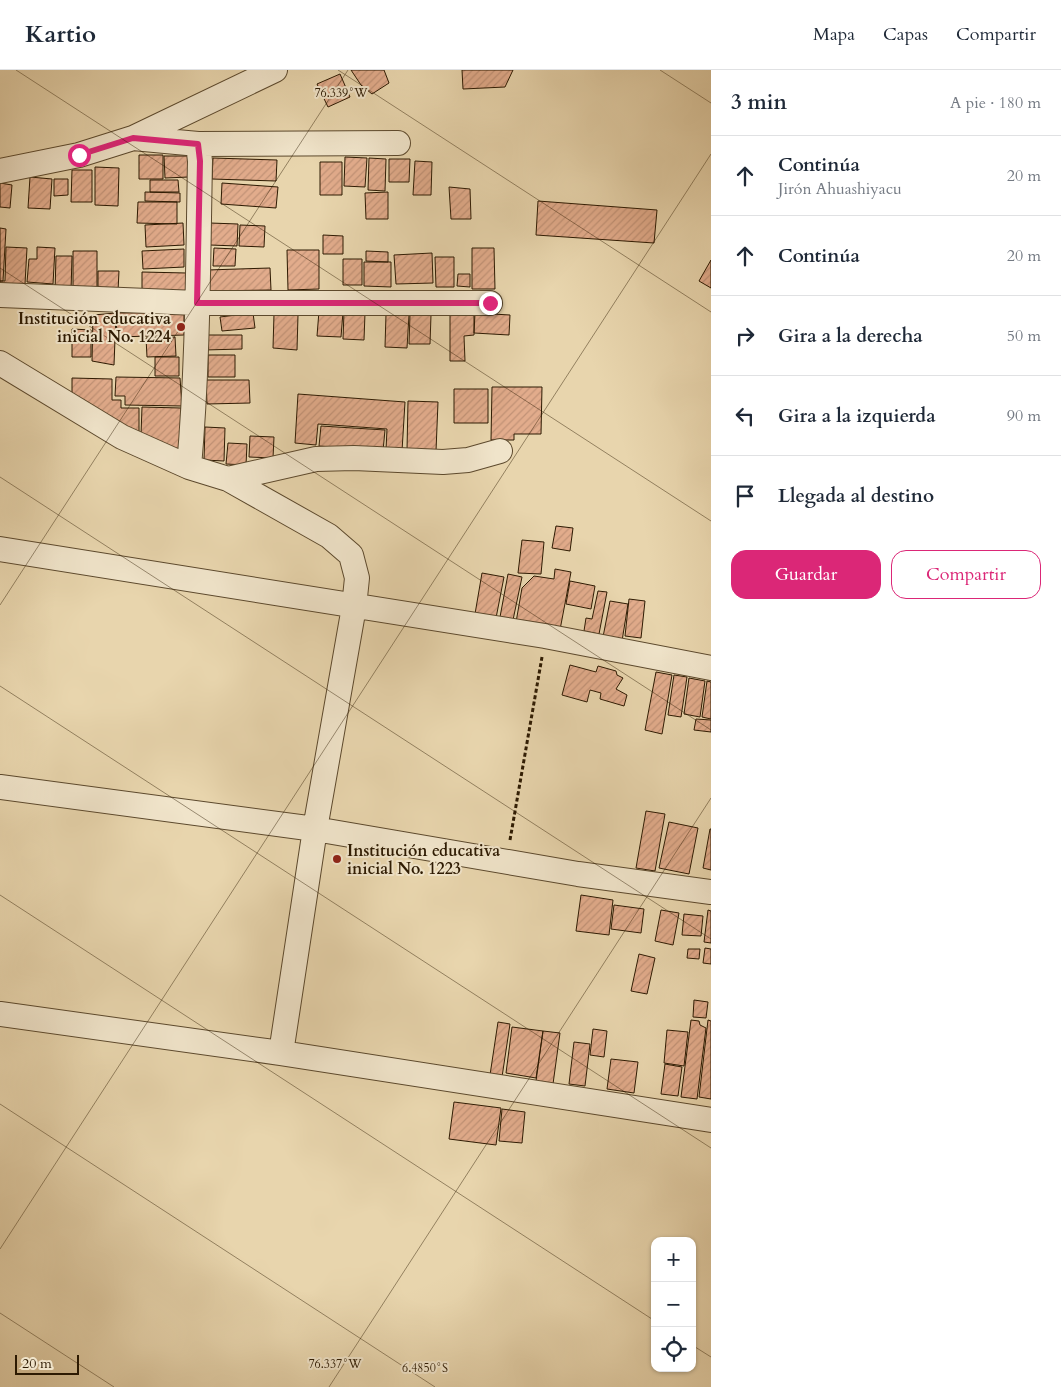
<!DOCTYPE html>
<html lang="es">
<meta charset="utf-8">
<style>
:root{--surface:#fff;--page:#f6f6f7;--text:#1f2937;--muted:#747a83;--line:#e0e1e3;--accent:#db2777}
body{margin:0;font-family:Cardo,serif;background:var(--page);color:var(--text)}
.controls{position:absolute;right:15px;bottom:15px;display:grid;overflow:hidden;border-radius:10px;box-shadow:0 1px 4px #0004}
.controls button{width:45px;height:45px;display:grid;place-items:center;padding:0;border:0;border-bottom:1px solid var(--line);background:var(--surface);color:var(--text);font:25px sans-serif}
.scale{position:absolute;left:15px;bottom:12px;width:64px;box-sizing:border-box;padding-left:5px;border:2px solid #2d1a02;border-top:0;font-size:14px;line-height:18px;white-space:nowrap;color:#2d1a02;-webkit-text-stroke:4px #f0e4ca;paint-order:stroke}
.stop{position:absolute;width:15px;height:15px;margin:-11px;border:4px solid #db2777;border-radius:50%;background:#fff}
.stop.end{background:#db2777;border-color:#fff;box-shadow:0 1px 5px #0008}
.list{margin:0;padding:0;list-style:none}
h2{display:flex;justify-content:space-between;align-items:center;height:65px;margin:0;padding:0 20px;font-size:21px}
h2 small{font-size:16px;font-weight:400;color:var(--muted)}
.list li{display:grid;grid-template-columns:32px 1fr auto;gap:15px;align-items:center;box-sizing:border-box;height:80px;padding:0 20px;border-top:1px solid var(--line)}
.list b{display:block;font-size:19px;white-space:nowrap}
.list p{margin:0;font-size:16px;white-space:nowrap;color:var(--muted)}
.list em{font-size:16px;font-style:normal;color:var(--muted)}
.actions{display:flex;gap:10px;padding:15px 20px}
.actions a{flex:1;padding:11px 0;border:1px solid var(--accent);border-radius:15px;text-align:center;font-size:18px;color:var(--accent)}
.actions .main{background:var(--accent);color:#fff}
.icon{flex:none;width:28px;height:28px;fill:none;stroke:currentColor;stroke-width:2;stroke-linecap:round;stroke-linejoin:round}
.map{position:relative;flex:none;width:711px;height:1317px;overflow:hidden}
header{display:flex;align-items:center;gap:30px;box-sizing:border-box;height:70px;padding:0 25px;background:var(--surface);border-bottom:1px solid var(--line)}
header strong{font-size:24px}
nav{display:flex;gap:28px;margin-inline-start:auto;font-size:18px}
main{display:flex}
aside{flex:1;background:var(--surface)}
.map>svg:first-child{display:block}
</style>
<header>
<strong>Kartio</strong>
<nav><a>Mapa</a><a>Capas</a><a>Compartir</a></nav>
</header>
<main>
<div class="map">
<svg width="711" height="1317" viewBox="0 0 711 1317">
<defs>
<pattern id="building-hatch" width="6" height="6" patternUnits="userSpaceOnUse" patternTransform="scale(1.25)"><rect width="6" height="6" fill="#e2ac8c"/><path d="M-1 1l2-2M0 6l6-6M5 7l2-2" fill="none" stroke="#c29377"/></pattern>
</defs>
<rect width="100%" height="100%" fill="#e8d5ad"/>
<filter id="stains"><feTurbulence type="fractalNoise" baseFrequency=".004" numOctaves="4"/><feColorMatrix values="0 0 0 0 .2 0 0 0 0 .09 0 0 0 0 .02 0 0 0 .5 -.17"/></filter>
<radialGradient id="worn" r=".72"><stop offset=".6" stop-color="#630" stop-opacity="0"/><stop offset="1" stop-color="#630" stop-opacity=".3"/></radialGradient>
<path fill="url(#building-hatch)" stroke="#2d1a02" d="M 351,0 L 384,0 L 389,13 L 372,24 L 361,15 Z
M 462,0 L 513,0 L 505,17 L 463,19 Z
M 340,4 L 350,27 L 328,37 L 317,14 Z
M 139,85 L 163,85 L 163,109 L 139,109 Z
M 164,86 L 188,86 L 189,107 L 165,108 Z
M 345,87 L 367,88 L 365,117 L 344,116 Z
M 213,88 L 277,90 L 276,111 L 212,109 Z
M 369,88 L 386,89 L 385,121 L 368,120 Z
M 389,89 L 410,89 L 409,112 L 389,112 Z
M 415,91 L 432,92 L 431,125 L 413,125 Z
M 320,92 L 342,92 L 342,125 L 320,125 Z
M 95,97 L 119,98 L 118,136 L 95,135 Z
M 72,100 L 92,100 L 92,132 L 71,132 Z
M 30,107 L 52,109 L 50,139 L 28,138 Z
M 54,109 L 68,109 L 68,125 L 54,126 Z
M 150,110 L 178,110 L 179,122 L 150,122 Z
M 0,113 L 12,115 L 10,138 L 0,137 Z
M 222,113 L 278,117 L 276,138 L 221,134 Z
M 449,117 L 470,119 L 471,149 L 451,149 Z
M 145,122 L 180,123 L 180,132 L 145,131 Z
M 388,122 L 388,149 L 366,149 L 365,123 Z
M 538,131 L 657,140 L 654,173 L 536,165 Z
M 138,132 L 177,132 L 177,154 L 137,153 Z
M 183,153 L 184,175 L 146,177 L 145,155 Z
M 210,153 L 238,154 L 237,176 L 210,175 Z
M 240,155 L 265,156 L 264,177 L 239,176 Z
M 0,158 L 6,159 L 3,211 L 0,211 Z
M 323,165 L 343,166 L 343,184 L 323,184 Z
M 6,177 L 27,178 L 25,214 L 42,215 L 42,218 L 0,216 L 0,211 L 5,211 Z
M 37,177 L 55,178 L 53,214 L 27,212 L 29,189 L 37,189 Z
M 214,178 L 236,179 L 235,196 L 213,196 Z
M 472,178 L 494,178 L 495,219 L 472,219 Z
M 184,179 L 184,197 L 143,199 L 142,181 Z
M 287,180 L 319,180 L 319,219 L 288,220 Z
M 73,181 L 97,181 L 97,221 L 73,220 Z
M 366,181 L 388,182 L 388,192 L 366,191 Z
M 432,183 L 433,213 L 396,214 L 394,185 Z
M 56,186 L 72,186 L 71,222 L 55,222 Z
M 435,187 L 454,187 L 454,217 L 436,217 Z
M 343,189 L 362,189 L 362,215 L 343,215 Z
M 711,190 L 711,218 L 699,211 Z
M 364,192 L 391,192 L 391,217 L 364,216 Z
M 270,198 L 271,220 L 208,221 L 207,200 Z
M 98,201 L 119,201 L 118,221 L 98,221 Z
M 142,202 L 186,203 L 186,222 L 142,221 Z
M 458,204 L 470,204 L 470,217 L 457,216 Z
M 319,241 L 343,242 L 341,267 L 317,266 Z
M 184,242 L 184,265 L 117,267 L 116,243 Z
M 344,242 L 365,243 L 364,270 L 343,269 Z
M 116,243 L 114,295 L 92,291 L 93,245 Z
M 253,243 L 255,258 L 222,261 L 220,247 Z
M 474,243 L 474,265 L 464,266 L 465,291 L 450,291 L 450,245 Z
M 475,243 L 510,245 L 509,265 L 474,263 Z
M 274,244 L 298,245 L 297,280 L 273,278 Z
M 386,244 L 409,245 L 407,278 L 385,277 Z
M 410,244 L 431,245 L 430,274 L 409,274 Z
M 72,259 L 91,260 L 91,287 L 72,287 Z
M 204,265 L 242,265 L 242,279 L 204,280 Z
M 175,267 L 176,286 L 147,287 L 146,268 Z
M 208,285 L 235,285 L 235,307 L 208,307 Z
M 155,287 L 179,287 L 179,306 L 155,306 Z
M 116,307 L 180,308 L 182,336 L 125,335 L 125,326 L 115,326 Z
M 72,308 L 112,309 L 112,330 L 121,330 L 121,338 L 139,338 L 139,365 L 72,323 Z
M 206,310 L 249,310 L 250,333 L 207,334 Z
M 492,317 L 542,317 L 541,364 L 514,364 L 514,370 L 491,370 Z
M 454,319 L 488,319 L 488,353 L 454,353 Z
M 298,324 L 405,332 L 402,381 L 386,380 L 387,359 L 318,354 L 316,375 L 295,373 Z
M 408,331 L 438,332 L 436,381 L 407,380 Z
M 142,337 L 181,338 L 181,380 L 141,365 Z
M 321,356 L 385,360 L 383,381 L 319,376 Z
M 205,357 L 225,358 L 224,391 L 204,390 Z
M 250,366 L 274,367 L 273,388 L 249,387 Z
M 228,373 L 247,374 L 246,395 L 226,394 Z
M 556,456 L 573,458 L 570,481 L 552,478 Z
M 522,470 L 544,472 L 541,504 L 518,503 Z
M 555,499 L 571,502 L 559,565 L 515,558 L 522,518 L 534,506 L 554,509 Z
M 482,503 L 504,507 L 496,548 L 475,544 Z
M 508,504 L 522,507 L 513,550 L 500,547 Z
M 570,511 L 595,516 L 591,539 L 566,534 Z
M 598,521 L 607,522 L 599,564 L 584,561 L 586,548 L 592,549 Z
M 629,529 L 645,531 L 641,568 L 625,566 Z
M 610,531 L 628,534 L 622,571 L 603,567 Z
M 570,595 L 596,602 L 598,596 L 616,601 L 617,605 L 623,608 L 616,619 L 627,625 L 624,636 L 600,629 L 601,623 L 590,620 L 587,632 L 562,625 Z
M 656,602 L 672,605 L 662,664 L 645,660 Z
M 674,605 L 687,607 L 681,647 L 668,645 Z
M 689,608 L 705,611 L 700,647 L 684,644 Z
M 707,611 L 711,612 L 711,649 L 702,647 Z
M 696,649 L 711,650 L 711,662 L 694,660 Z
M 646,741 L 665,744 L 655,801 L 636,798 Z
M 669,752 L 698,758 L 689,804 L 659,798 Z
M 710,759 L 711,759 L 711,800 L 703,798 Z
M 581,825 L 613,830 L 609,865 L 576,861 Z
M 614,835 L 644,839 L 641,863 L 611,859 Z
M 661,840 L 679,843 L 673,875 L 655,871 Z
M 708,840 L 711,841 L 711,873 L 704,872 Z
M 684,844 L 703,846 L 701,866 L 682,865 Z
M 705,878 L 711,879 L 711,894 L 703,893 Z
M 688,879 L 700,879 L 699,889 L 687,888 Z
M 639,884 L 655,888 L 647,924 L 631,921 Z
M 694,930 L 708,932 L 706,948 L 693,947 Z
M 691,950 L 699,951 L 700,955 L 706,958 L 697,1029 L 681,1027 Z
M 708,950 L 711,951 L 711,1029 L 699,1027 Z
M 498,952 L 510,954 L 502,1007 L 490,1005 Z
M 512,957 L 543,961 L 536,1008 L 506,1003 Z
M 593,959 L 607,961 L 604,987 L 590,985 Z
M 667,960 L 688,962 L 684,996 L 664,993 Z
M 543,961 L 560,963 L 553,1014 L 536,1011 Z
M 574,972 L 590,974 L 585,1016 L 569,1014 Z
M 611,989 L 638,992 L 634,1023 L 607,1019 Z
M 665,994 L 682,997 L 678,1026 L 661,1024 Z
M 454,1032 L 501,1038 L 496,1075 L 449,1069 Z
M 502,1039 L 525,1042 L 522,1073 L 499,1071 Z"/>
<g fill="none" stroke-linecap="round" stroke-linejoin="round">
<defs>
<path id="minor" d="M 133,68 L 198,74 L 200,91 C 198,193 198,295 189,397
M 198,74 L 398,73
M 0,101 L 79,85 L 133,68 L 275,0
M 0,225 L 197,233 L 490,233
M 0,293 L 122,367 L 189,397 L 228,409 L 329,466 L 351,485 L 357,508 L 354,537 L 315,759 L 281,983
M 228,409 L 316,389 L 354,388 L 443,392 L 468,390 L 500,381
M 0,479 L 545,566 L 711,598
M 0,717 L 315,759 L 578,804 L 711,822
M 0,944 L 281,983 L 711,1050"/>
</defs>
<use href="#minor" stroke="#5c492d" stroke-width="26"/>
<path stroke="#2d1a02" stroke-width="3" stroke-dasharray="4 2.5" stroke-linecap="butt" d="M 510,770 L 542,587"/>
<use href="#minor" stroke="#f0e4ca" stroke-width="24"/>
</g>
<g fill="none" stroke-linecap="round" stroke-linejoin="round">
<path stroke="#db2777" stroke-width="6" d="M 79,85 L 133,68 L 198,74 L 200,91 L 197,233 L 490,233"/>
</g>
<path fill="none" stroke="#2d1a02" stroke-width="1" stroke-opacity="0.45" d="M 16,0 L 711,451M 338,0 L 711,242M 660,0 L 711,33M 0,198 L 711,660M 0,407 L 711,869M 0,535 L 348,0M 0,616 L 711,1078M 0,825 L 655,1251M 0,1034 L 435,1317M 0,1179 L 711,84M 0,1243 L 114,1317M 692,1275 L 711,1287M 329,1317 L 711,728"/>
<g fill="#8f2418" stroke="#f0e4ca" stroke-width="2">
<circle cx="181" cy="257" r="5"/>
<circle cx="337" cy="789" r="5"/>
</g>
<g text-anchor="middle" stroke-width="4" stroke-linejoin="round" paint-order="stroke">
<g font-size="16" font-weight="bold" fill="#2d1a02" stroke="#f0e4ca" text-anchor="end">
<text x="171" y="254">Institución educativa<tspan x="171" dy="18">inicial No. 1224</tspan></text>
<text x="347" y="786" text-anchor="start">Institución educativa<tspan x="347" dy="18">inicial No. 1223</tspan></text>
</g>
</g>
<g font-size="12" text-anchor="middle" fill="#2d1a02" stroke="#f0e4ca" stroke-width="4" stroke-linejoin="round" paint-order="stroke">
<text x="341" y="27">76.339°W</text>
<text x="335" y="1298">76.337°W</text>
<text x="425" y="1302">6.4850°S</text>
</g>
<rect width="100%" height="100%" filter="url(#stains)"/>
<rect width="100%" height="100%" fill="url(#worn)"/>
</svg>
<div class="controls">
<button>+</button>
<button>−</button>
<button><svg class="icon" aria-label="locate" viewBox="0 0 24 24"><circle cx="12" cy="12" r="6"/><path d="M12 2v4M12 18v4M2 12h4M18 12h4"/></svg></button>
</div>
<div class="scale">20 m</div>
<div class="stop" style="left:79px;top:85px"></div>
<div class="stop end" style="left:490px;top:233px"></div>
</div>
<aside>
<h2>3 min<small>A pie · 180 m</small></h2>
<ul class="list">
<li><svg class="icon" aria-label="ahead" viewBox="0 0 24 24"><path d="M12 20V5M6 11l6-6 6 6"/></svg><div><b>Continúa</b><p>Jirón Ahuashiyacu</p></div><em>20 m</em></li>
<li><svg class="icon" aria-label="ahead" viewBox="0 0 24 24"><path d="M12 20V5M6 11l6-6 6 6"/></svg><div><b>Continúa</b></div><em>20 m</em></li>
<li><svg class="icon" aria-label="right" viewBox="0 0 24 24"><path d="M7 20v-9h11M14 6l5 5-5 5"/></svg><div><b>Gira a la derecha</b></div><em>50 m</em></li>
<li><svg class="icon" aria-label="left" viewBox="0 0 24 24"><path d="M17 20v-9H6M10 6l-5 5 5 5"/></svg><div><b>Gira a la izquierda</b></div><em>90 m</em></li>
<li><svg class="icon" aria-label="arrive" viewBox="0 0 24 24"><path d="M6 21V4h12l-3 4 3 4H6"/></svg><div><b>Llegada al destino</b></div></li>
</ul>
<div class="actions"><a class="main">Guardar</a><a>Compartir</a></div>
</aside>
</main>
